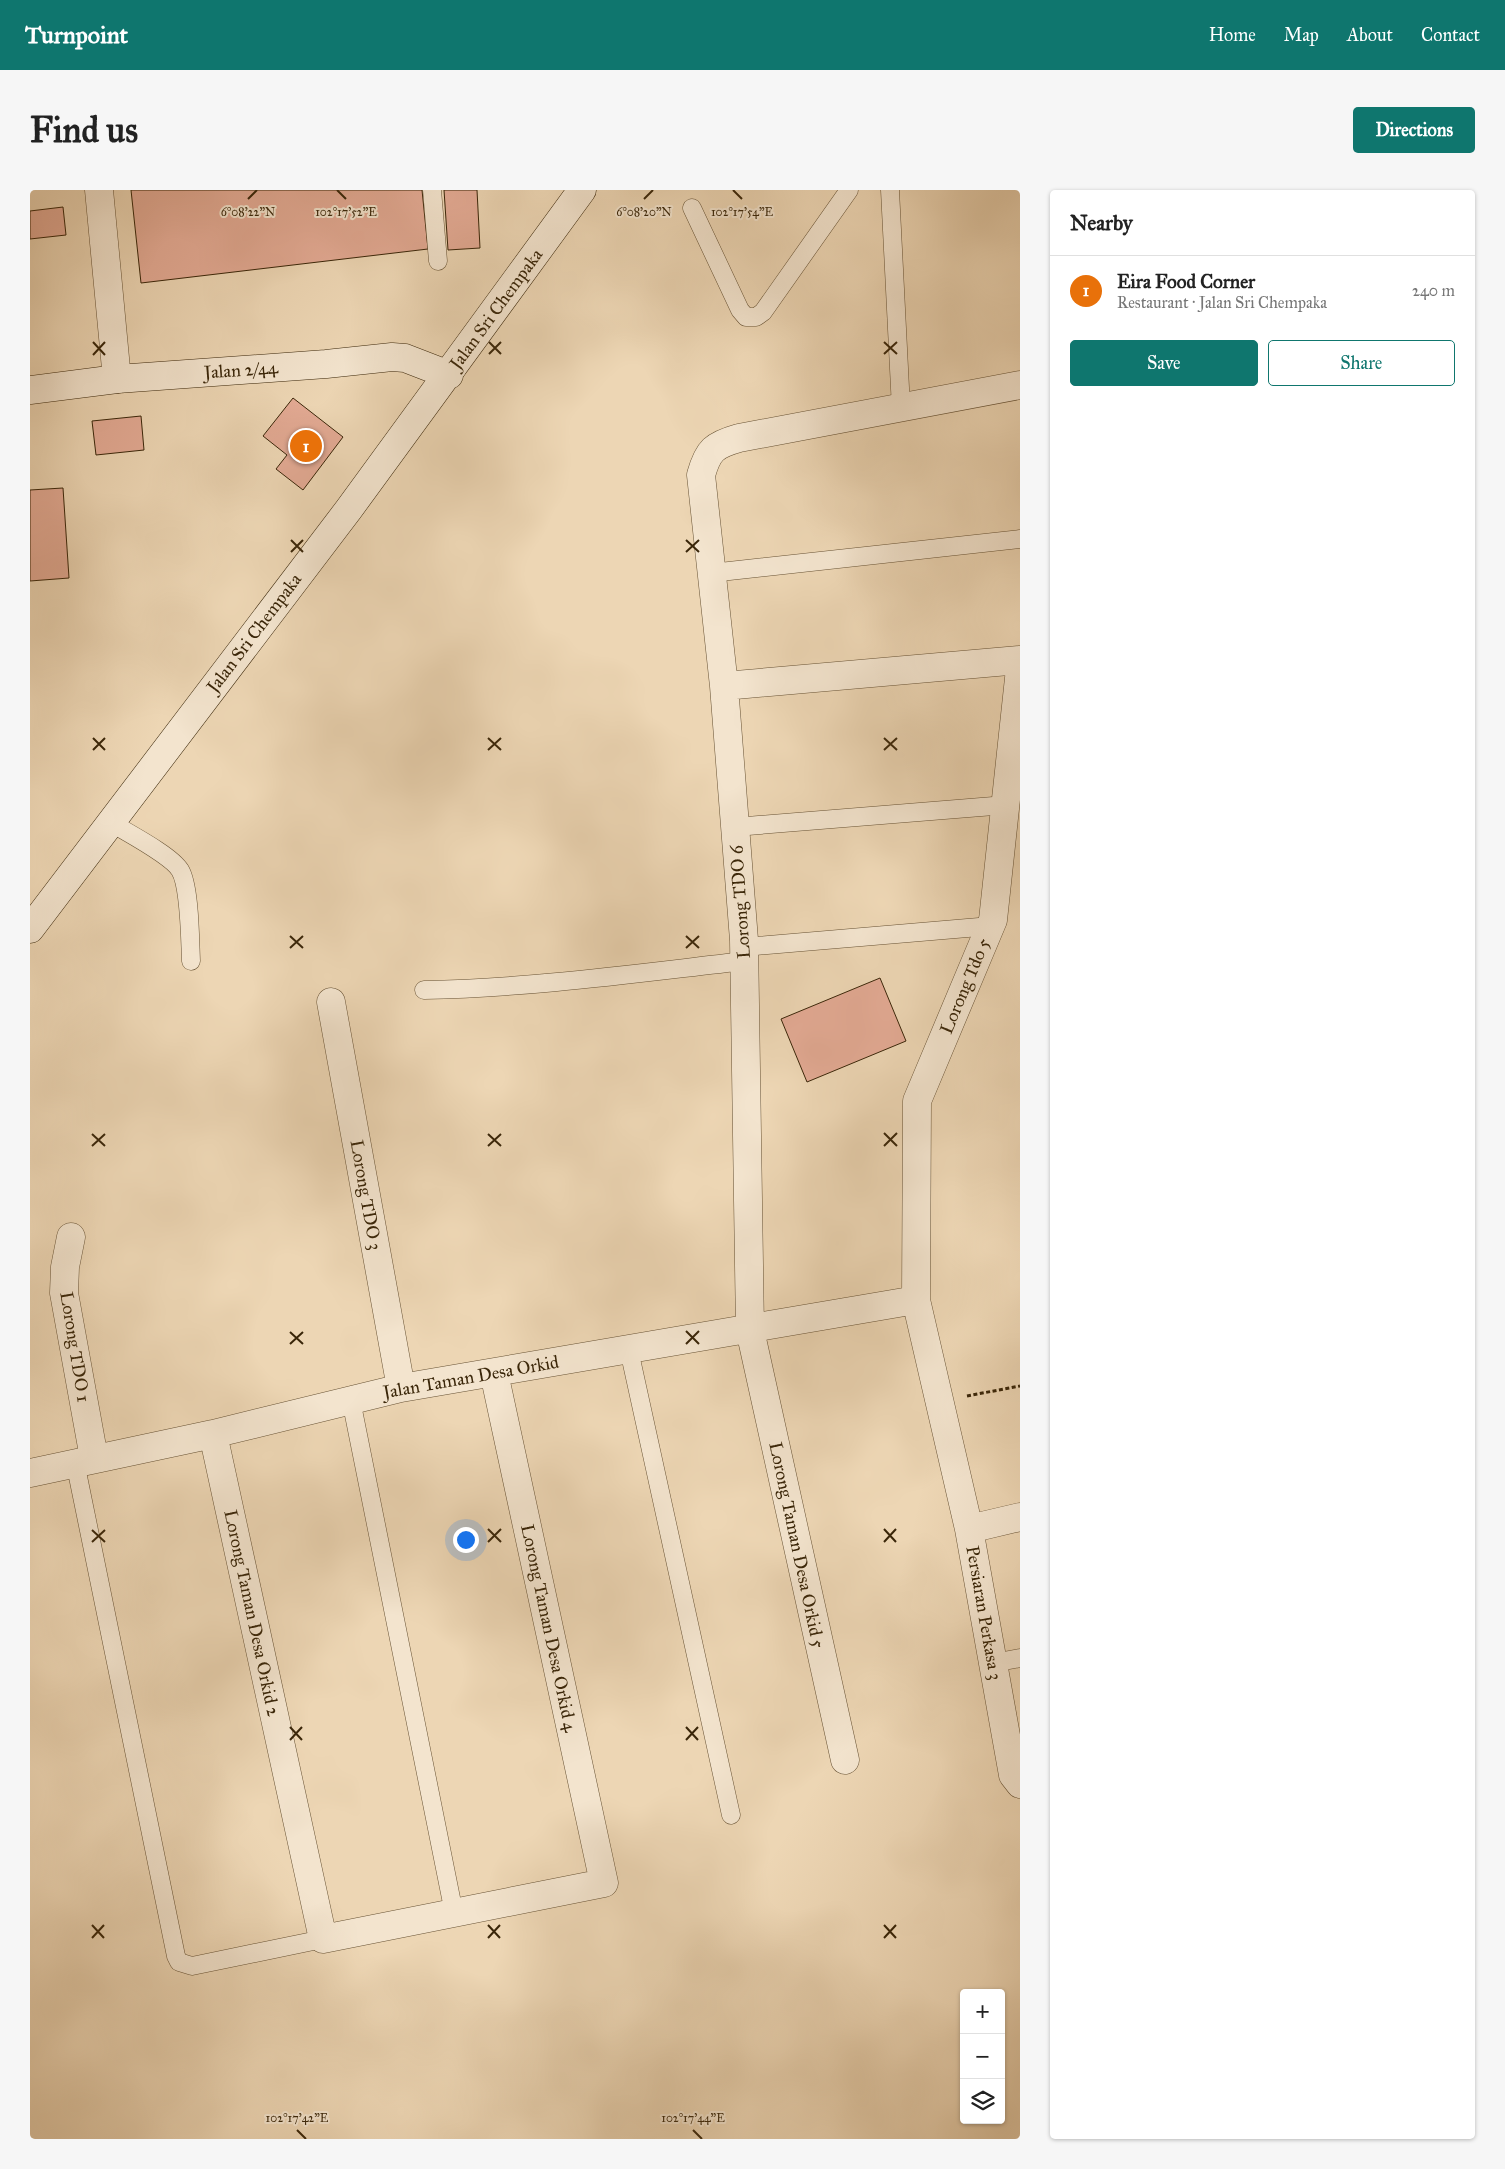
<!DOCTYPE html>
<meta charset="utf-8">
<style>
:root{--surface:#fff;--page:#f6f6f6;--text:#222;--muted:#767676;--line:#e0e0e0;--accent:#0f766e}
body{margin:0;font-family:"IM FELL Great Primer",serif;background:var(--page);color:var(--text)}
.controls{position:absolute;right:15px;bottom:15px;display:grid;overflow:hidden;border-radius:5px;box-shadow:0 1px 4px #0004}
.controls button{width:45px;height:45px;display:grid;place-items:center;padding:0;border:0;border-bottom:1px solid var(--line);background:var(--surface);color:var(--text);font:25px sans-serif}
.you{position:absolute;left:435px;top:1349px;width:18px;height:18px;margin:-12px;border:4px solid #fff;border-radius:50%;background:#1a73e8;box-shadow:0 0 0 8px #1a73e833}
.badge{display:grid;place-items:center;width:32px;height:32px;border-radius:50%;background:var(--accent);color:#fff;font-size:16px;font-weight:700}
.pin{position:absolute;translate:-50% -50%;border:2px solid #fff;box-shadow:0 1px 5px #0006}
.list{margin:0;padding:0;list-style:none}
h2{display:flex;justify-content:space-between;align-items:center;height:65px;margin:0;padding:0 20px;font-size:21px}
h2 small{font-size:16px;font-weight:400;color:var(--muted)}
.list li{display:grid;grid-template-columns:32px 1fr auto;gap:15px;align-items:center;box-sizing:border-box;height:70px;padding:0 20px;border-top:1px solid var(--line)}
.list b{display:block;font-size:19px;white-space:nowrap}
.list p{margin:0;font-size:16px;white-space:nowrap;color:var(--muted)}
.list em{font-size:16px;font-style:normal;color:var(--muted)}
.actions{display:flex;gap:10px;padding:15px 20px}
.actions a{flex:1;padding:11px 0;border:1px solid var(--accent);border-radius:5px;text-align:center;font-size:18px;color:var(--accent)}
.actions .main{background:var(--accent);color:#fff}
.icon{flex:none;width:28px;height:28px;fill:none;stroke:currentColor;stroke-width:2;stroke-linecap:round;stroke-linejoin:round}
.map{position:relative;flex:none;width:990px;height:1949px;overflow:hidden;border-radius:5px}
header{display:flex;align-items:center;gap:30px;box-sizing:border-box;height:70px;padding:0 25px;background:var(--accent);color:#fff}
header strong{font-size:24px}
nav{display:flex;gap:28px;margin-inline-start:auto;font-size:18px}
.intro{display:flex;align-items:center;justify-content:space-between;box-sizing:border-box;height:120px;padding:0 30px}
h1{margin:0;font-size:35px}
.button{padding:12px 22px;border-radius:5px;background:var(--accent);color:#fff;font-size:18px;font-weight:700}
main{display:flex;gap:30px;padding:0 30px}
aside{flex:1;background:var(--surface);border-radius:5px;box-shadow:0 1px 4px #0004}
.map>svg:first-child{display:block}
</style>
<header>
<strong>Turnpoint</strong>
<nav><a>Home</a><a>Map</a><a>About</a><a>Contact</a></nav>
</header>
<div class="intro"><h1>Find us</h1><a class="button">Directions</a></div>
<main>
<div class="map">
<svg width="990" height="1949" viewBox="0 0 990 1949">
<rect width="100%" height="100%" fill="#edd6b4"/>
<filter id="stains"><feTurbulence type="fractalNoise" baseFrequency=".004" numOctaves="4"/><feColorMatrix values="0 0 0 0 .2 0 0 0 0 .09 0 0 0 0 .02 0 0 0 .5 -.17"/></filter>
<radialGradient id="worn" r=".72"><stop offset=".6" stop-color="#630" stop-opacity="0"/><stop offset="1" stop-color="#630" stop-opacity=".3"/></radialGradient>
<path fill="#e3aa94" stroke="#3a2609" d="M 101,0 L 392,0 L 398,59 L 111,93 Z
M 414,0 L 447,0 L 450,58 L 418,60 Z
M 33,17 L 36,45 L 0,49 L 0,21 Z
M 263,208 L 313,247 L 273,300 L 246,279 L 257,265 L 233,246 Z
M 111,226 L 114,260 L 66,265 L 62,231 Z
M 33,298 L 39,388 L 0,391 L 0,300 Z
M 850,788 L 876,851 L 777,892 L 751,829 Z"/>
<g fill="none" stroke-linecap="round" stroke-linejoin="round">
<defs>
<path id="lane" d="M 402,0 L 408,71
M 860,0 L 871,218
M 662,18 L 710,120 L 716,127 L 726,127 L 733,122 L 819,0
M 681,383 L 990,349
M 80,632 C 96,642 141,665 150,680 C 160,696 160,750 161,771
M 705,637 L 976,615
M 714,757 L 961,736
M 394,800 C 502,798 608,783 715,771
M 599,1160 L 701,1625
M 321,1210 L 424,1723
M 45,1272 L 146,1766 L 149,1772 L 162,1776 L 293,1749
M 963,1473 L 990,1468"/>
<path id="street" d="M 69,0 L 87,189
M 990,479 L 963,730 L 887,911 L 886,1110 L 939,1339 L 983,1585 L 990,1594
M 694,496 L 990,470
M 301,812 L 371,1198
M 41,1047 L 35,1077 L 34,1103 L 64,1268
M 183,1244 L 293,1749 L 574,1693 L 464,1183
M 0,1283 L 183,1244 L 371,1198 L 886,1110
M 939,1339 L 990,1327
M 815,1570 L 720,1140 L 714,750 L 694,496 L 671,285 C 678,260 684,255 709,248 L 990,195"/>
<path id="secondary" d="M 0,200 L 87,189 L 296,174 L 362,167 L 375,168 L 419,185
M 0,739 L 319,319 L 552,0"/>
</defs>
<use href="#lane" stroke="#675234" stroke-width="19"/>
<use href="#street" stroke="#675234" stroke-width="29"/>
<use href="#secondary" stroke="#3a2609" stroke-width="29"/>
<path stroke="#3a2609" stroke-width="3" stroke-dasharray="4 2.5" stroke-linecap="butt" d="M 937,1206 L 990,1196"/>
<use href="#lane" stroke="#f3e4ce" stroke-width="18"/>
<use href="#street" stroke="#f3e4ce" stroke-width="28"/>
<use href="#secondary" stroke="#f3e4ce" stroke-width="28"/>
</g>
<path fill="none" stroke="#3a2609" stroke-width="2" d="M 307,0 L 316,9M 703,0 L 712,9M 218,9 L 227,0M 614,9 L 623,0M 63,152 L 75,165M 459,152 L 471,164M 854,152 L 867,164M 459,164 L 471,152M 854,164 L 867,152M 63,165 L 75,152M 261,350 L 273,362M 656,350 L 669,362M 261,362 L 273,350M 656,362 L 669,350M 63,548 L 75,560M 458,548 L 471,560M 854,548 L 867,560M 63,560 L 75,548M 458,560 L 471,548M 854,560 L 867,548M 260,746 L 273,758M 656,746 L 669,758M 260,758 L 273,746M 656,758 L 669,746M 854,943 L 867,956M 62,944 L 75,956M 458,944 L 471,956M 62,956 L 75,944M 458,956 L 471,944M 854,956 L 867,943M 656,1141 L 669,1154M 260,1142 L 273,1154M 260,1154 L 273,1142M 656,1154 L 669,1141M 458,1339 L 471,1352M 854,1339 L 866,1352M 62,1340 L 75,1352M 62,1352 L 75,1340M 458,1352 L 471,1339M 854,1352 L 866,1339M 260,1537 L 272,1550M 656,1537 L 668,1550M 260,1550 L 272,1537M 656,1550 L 668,1537M 62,1735 L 74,1748M 458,1735 L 470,1748M 854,1735 L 866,1748M 62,1748 L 74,1735M 458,1748 L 470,1735M 854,1748 L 866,1735M 267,1940 L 276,1949M 663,1940 L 672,1949"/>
<g text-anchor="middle" stroke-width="4" stroke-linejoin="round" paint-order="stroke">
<g font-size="18" fill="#3a2609" stroke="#f3e4ce">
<text transform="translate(466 119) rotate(-54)" y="6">Jalan Sri Chempaka</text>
<text transform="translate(211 180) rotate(-4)" y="6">Jalan 2/44</text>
<text transform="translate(224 443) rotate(-53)" y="6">Jalan Sri Chempaka</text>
<text transform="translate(710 712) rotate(-94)" y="6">Lorong TDO 6</text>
<text transform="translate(935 796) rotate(-67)" y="6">Lorong Tdo 5</text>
<text transform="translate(336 1005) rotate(80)" y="6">Lorong TDO 3</text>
<text transform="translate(45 1157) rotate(81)" y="6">Lorong TDO 1</text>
<text transform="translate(441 1187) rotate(-10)" y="6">Jalan Taman Desa Orkid</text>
<text transform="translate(767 1355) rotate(78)" y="6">Lorong Taman Desa Orkid 5</text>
<text transform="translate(222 1423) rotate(78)" y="6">Lorong Taman Desa Orkid 2</text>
<text transform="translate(954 1423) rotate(80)" y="6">Persiaran Perkasa 3</text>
<text transform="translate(519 1438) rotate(78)" y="6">Lorong Taman Desa Orkid 4</text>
</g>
</g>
<g font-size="12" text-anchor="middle" fill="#3a2609" stroke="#f3e4ce" stroke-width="4" stroke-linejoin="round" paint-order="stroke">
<text x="316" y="26">102°17'52"E</text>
<text x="712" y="26">102°17'54"E</text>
<text x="218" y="26">6°08'22"N</text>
<text x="614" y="26">6°08'20"N</text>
<text x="267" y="1932">102°17'42"E</text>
<text x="663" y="1932">102°17'44"E</text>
</g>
<rect width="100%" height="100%" filter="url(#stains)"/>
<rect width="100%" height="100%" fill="url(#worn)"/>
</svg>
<div class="controls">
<button>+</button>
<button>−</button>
<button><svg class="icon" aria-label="layers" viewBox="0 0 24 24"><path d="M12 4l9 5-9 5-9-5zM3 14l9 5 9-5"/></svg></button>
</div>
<div class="you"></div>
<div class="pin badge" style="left:276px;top:256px;background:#e8710a">1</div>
</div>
<aside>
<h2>Nearby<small></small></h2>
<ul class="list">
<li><span class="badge" style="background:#e8710a">1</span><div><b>Eira Food Corner</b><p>Restaurant · Jalan Sri Chempaka</p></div><em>240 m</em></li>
</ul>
<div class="actions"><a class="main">Save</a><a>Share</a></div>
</aside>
</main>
